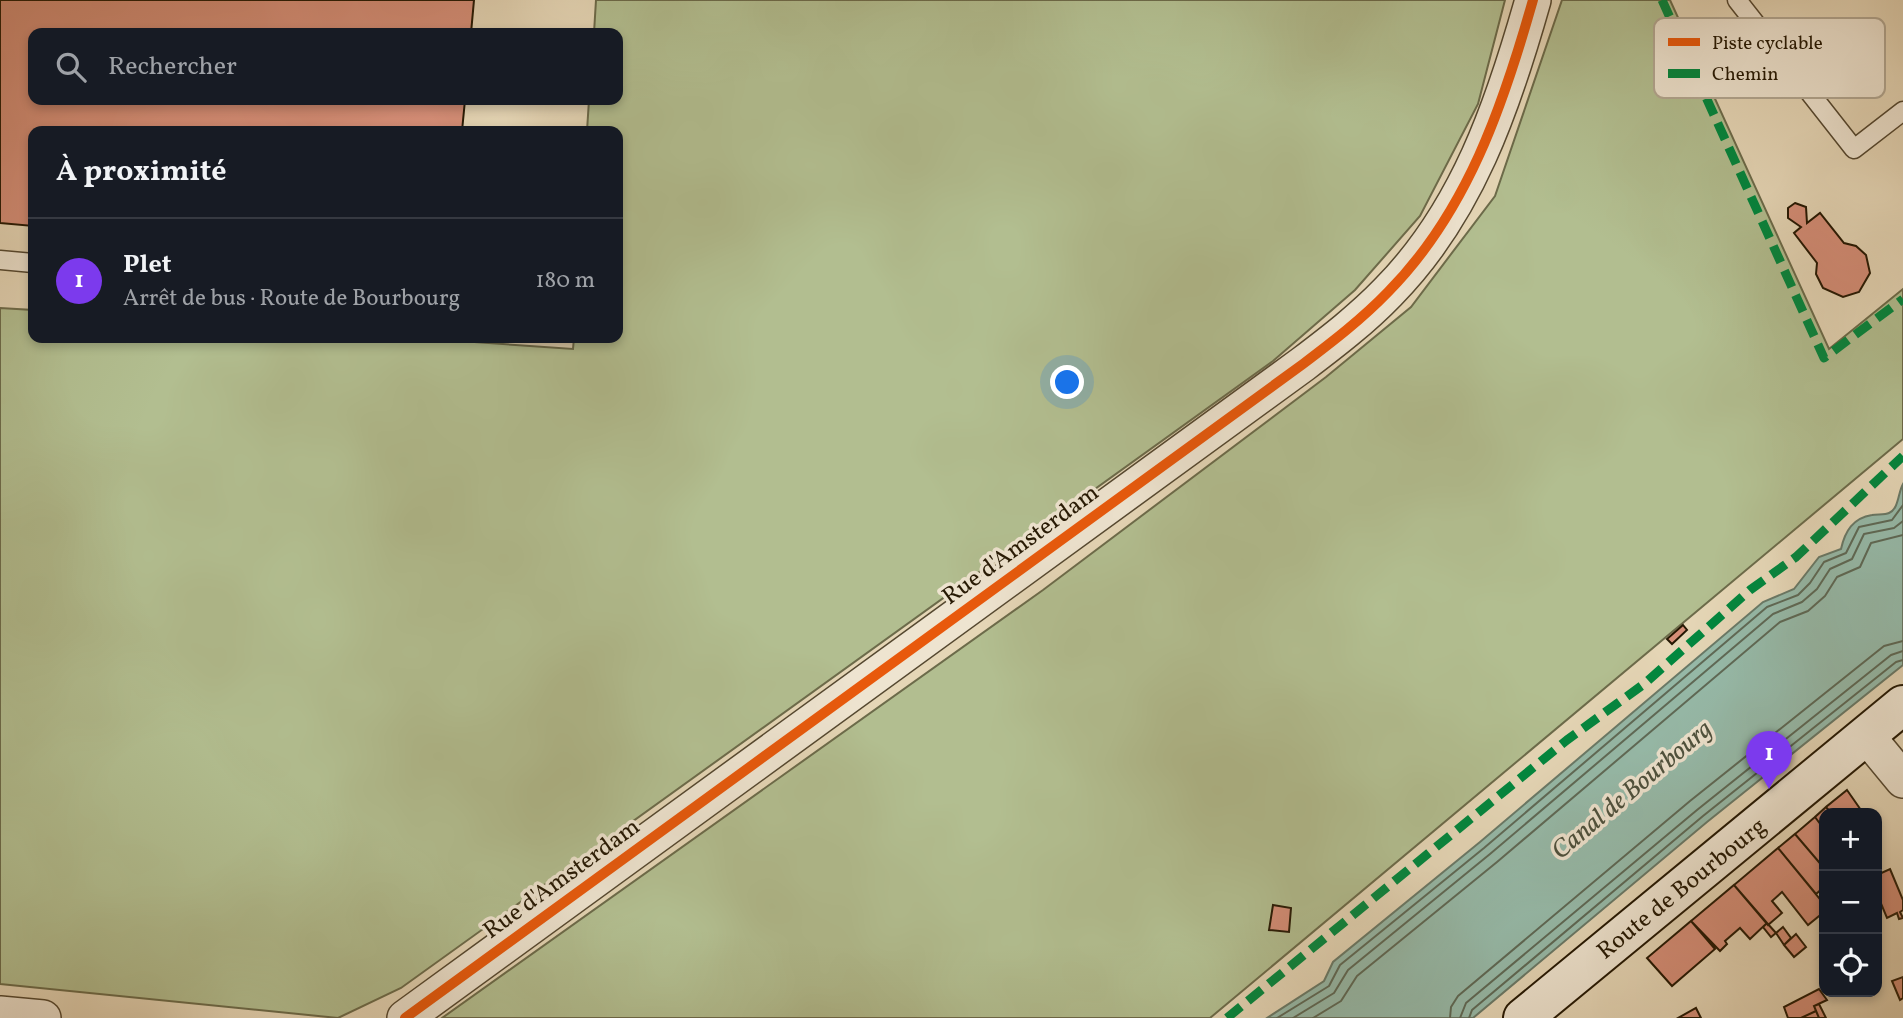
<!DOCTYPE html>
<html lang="fr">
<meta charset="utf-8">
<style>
:root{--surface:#171b24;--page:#20242c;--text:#f1f3f6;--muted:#9ea1a6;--line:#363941;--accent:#7c3aed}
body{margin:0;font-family:Vollkorn,serif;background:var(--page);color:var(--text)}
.controls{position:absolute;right:21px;bottom:21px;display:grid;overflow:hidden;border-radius:14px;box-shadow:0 4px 10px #0003}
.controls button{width:63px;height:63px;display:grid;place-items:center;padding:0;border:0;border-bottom:2px solid var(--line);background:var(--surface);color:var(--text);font:35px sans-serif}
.you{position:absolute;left:1068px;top:383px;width:24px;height:24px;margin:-18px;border:5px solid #fff;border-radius:50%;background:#1a73e8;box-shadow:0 0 0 10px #1a73e833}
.badge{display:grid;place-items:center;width:46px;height:46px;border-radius:50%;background:var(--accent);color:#fff;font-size:23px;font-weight:700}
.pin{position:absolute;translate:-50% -58px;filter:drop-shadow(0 2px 4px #0008)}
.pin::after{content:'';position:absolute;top:37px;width:24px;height:21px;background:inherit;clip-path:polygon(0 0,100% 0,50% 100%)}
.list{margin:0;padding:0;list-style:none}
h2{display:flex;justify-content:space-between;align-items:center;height:91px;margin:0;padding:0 28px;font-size:30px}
h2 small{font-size:23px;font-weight:400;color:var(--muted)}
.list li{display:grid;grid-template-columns:46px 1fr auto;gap:21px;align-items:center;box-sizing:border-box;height:126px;padding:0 28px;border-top:2px solid var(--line)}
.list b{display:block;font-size:26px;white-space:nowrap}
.list p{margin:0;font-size:23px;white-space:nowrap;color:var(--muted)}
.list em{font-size:23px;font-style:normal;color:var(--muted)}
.icon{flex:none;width:38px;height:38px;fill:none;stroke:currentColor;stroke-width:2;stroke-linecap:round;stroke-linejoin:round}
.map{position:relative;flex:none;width:1903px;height:1018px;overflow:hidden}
.search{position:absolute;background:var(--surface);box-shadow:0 4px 10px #0003;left:28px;top:28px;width:595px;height:77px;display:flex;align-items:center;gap:18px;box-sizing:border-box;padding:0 24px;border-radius:14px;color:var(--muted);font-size:26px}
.panel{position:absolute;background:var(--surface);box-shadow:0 4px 10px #0003;left:28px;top:126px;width:595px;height:217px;border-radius:14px}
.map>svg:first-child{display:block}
</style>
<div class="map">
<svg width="1903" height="1018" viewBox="0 0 1903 1018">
<rect width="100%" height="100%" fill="#e5d6b6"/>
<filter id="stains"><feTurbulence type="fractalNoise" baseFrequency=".00286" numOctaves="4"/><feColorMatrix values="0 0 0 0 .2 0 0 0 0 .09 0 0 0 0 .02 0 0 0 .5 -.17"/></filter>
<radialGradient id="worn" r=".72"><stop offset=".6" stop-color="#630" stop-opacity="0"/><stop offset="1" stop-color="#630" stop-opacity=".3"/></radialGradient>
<path fill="#b2be90" stroke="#6c6b4a" stroke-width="2" d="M 596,0 L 1505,0 L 1478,104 L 1420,216 L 1355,290 L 1273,361 L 401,988 L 338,1018 L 0,984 L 0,308 L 33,310 L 33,338 L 417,338 L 573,349 L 574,338 L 618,338 L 618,131 L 587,131 L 589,100 L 618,100 L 618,33 L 594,33 Z
M 1562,0 L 1670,0 L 1829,349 L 1903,289 L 1903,439 L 1210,1018 L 442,1018 L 1043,590 L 1326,377 L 1411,307 L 1495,196 Z"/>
<path fill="#96baa9" stroke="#697967" stroke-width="2" d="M 1903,484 L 1903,665 L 1707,822 L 1473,1018 L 1267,1018 L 1324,981 L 1333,962 L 1480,842 L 1763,602 L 1794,589 L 1819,557 L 1841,549 C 1845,531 1853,518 1872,515 C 1877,514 1885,515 1889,513 C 1899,509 1898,492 1903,484 Z"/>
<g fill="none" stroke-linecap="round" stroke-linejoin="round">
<path stroke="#5e6956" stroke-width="2" d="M 1277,1018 L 1329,986 L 1340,965 L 1484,848 L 1767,607 L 1798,595 L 1810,583 L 1824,562 L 1846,553 L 1859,527 L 1892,520 L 1903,505
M 1293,1018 L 1334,993 L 1348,970 L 1490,854 L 1773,614 L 1802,602 L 1817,589 L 1830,569 L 1852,559 L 1864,534 L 1894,528 L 1903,521
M 1313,1018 L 1341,1001 L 1357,976 L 1497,862 L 1780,622 L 1808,611 L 1825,596 L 1837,577 L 1860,567 L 1871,543 L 1903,535
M 1450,1018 L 1451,1007 L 1458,996 L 1690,801 L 1884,646 L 1903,641
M 1460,1018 L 1466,1003 L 1697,810 L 1891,655 L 1903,651
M 1469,1018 L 1472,1010 L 1703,816 L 1896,662 L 1903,660"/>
</g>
<path fill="#d58e78" stroke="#251803" stroke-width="2" d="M 0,0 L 474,0 L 471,33 L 33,33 L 33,100 L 465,100 L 462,131 L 33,131 L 33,226 L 0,223 Z
M 1795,203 L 1806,207 L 1807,223 L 1820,213 L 1844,243 L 1856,246 L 1866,255 L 1870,273 L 1859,292 L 1843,297 L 1823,288 L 1816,274 L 1817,263 L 1794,233 L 1801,227 L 1788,218 L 1788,208 Z
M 1683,625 L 1687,630 L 1672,644 L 1667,639 Z
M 1847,790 L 1863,813 L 1831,813 L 1826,807 Z
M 1826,807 L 1831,813 L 1824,813 L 1824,829 L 1815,817 Z
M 1815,817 L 1824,829 L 1824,868 L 1795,834 Z
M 1795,834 L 1824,868 L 1824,887 L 1816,894 L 1778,848 Z
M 1778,848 L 1824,904 L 1824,912 L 1808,925 L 1782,892 L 1772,901 L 1782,913 L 1768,925 L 1734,885 Z
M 1890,869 L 1903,900 L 1903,910 L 1900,912 L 1903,918 L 1899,919 L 1897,913 L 1887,918 L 1877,894 L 1877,875 Z
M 1734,885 L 1767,923 L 1750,939 L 1740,928 L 1725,941 L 1727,944 L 1720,951 L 1691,921 Z
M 1273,905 L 1291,908 L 1289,932 L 1269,930 Z
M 1691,921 L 1715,949 L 1672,986 L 1647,958 Z
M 1767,923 L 1776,933 L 1771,937 L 1763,927 Z
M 1783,927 L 1791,938 L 1784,945 L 1776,933 Z
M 1796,934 L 1806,947 L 1794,957 L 1784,945 Z
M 1903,977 L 1903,998 L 1900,1000 L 1892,981 Z
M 1819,989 L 1827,1000 L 1814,1006 L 1816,1011 L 1801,1018 L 1788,1018 L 1784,1007 Z
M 1819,1004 L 1826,1018 L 1819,1018 L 1814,1006 Z
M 1696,1008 L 1701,1018 L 1678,1018 Z
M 1816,1011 L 1819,1018 L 1801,1018 Z"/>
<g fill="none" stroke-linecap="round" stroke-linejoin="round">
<defs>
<path id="service" d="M 1737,0 L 1854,149 L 1903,111
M 0,260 L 33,263"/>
<path id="minor" d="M 1866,735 L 1903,780
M 0,1014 L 43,1018
M 405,1018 L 1303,364 C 1332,342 1362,319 1388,292 C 1467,212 1503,106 1533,0"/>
<path id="secondary" d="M 1523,1018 L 1903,705"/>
</defs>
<use href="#service" stroke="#554830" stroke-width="21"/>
<use href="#minor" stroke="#554830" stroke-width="38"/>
<use href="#secondary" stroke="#251803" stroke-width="42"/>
<use href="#service" stroke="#eee4d0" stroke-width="18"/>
<use href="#minor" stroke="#eee4d0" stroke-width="35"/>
<use href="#secondary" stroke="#eee4d0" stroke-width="38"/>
<path stroke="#00873e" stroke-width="9" stroke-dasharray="18 9" stroke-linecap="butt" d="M 1662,0 L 1824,358 L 1903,299
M 1227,1018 L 1567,740 L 1644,684 L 1750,590 L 1796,557 L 1903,456"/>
<defs>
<path id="cycleway" d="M 405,1018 L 1303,364 C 1332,342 1362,319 1388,292 C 1467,212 1503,106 1533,0"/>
</defs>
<use href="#cycleway" stroke="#eee4d0" stroke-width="15"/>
<use href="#cycleway" stroke="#e8590c" stroke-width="10"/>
</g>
<g text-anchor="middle" stroke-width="7" stroke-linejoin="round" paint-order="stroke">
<g font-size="24" fill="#251803" stroke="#eee4d0">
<text transform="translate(1020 544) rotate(-36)" y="8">Rue d'Amsterdam</text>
<text transform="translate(561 878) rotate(-36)" y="8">Rue d'Amsterdam</text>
<text transform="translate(1681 888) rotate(-39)" y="8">Route de Bourbourg</text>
</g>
<g font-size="26" font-style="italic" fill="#4d513d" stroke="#eee4d0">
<text transform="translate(1631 789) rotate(-40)" y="9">Canal de Bourbourg</text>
</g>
</g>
<rect x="1654" y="18" width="231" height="80" rx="10" fill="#eee4d0" stroke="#b2a792" stroke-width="2"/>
<rect x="1668" y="38" width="32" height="8" fill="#e8590c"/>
<rect x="1668" y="69" width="32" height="9" fill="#00873e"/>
<g font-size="19" fill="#251803">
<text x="1712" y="49">Piste cyclable</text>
<text x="1712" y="80">Chemin</text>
</g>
<rect width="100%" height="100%" filter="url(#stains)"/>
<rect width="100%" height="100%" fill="url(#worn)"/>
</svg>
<div class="controls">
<button>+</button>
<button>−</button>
<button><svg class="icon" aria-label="locate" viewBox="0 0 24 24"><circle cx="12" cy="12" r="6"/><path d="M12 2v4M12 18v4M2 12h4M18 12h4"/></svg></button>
</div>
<div class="you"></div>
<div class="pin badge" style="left:1769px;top:789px">1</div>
<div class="search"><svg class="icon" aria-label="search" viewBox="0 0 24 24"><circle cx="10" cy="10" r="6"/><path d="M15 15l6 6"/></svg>Rechercher</div>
<section class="panel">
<h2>À proximité<small></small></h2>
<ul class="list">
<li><span class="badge">1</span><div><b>Plet</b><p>Arrêt de bus · Route de Bourbourg</p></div><em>180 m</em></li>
</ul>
</section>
</div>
